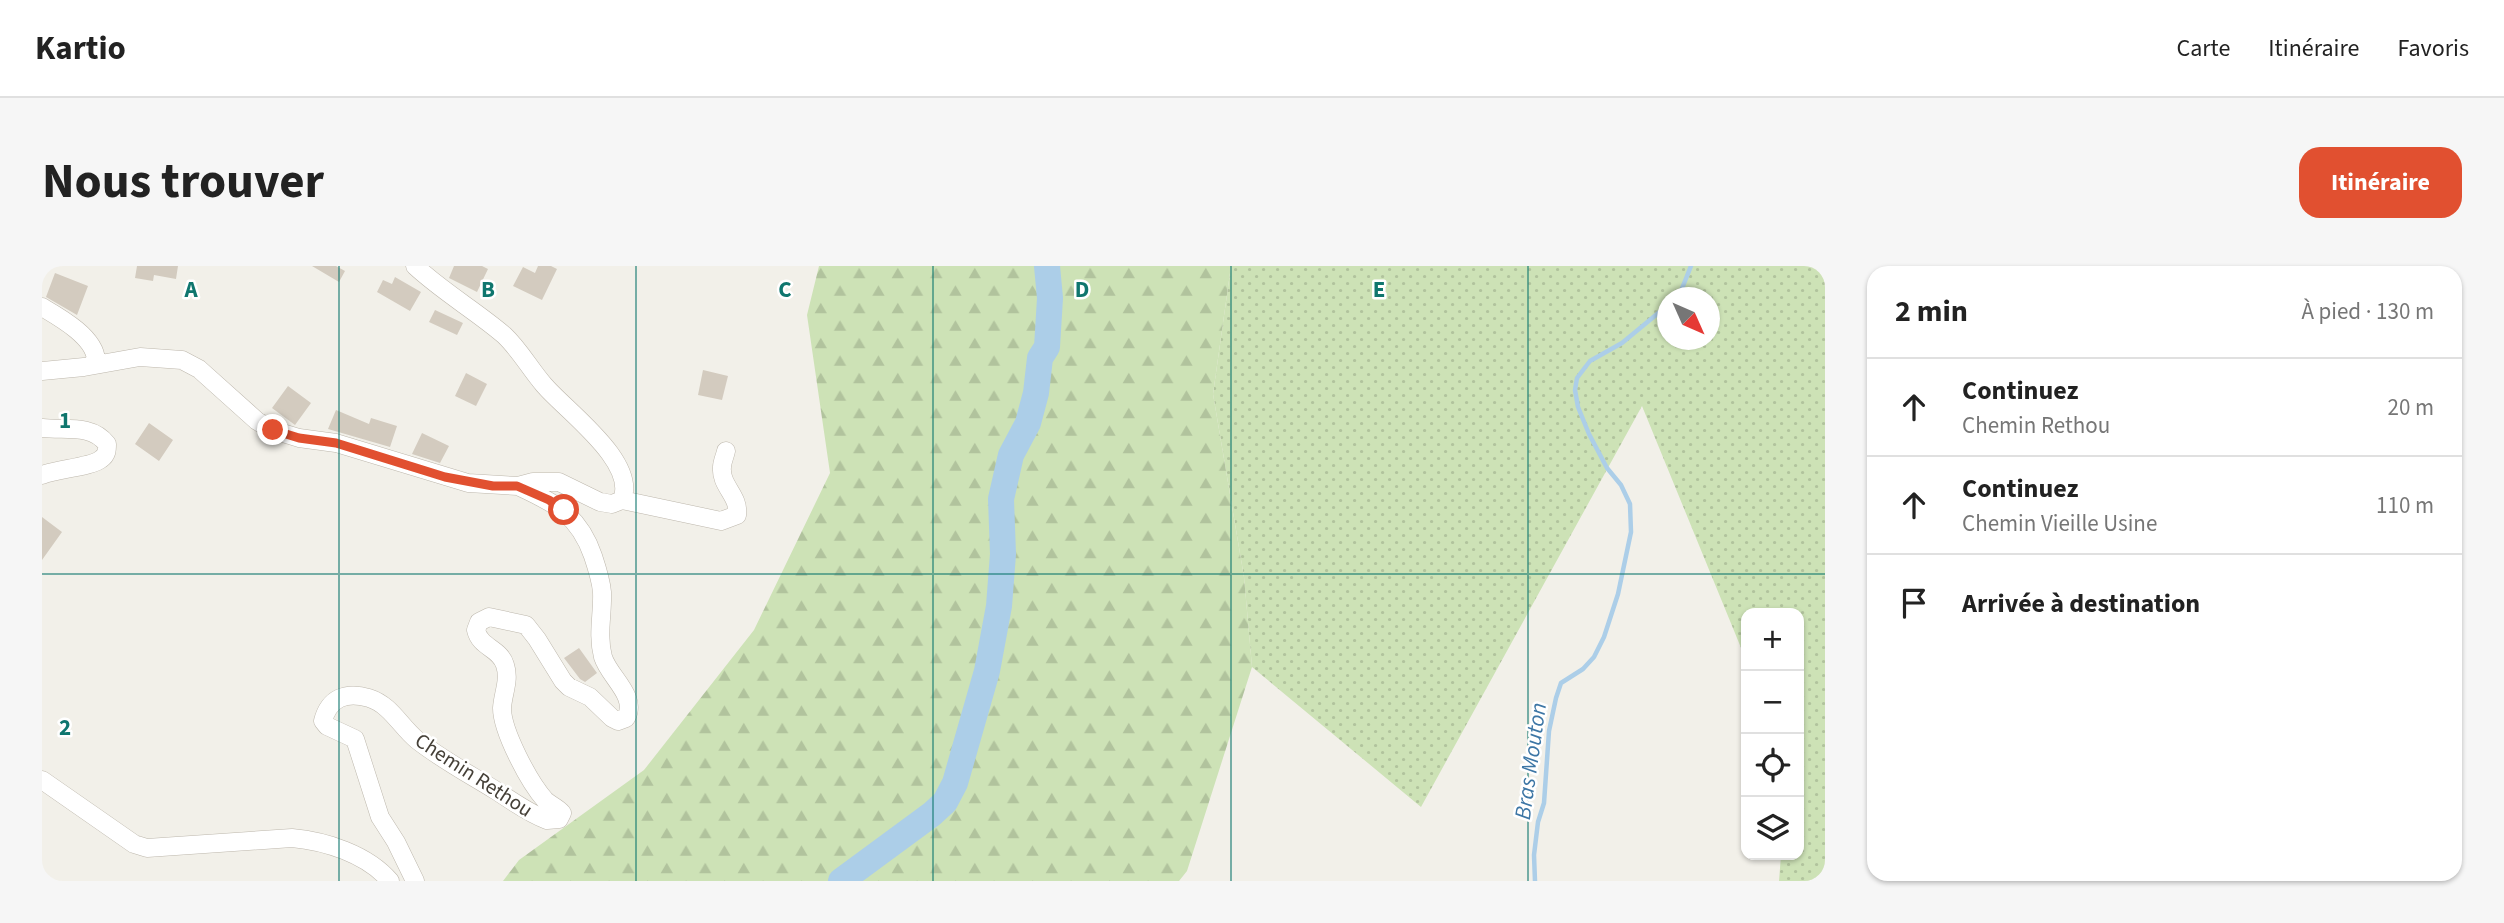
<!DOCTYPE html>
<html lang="fr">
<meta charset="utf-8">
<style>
:root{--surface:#fff;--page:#f6f6f6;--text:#222;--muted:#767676;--line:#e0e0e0;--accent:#e15030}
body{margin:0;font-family:"Source Sans 3",sans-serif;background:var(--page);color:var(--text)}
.controls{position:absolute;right:21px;bottom:21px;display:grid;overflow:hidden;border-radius:14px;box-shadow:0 2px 5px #0004}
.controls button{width:63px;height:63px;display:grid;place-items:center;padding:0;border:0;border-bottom:2px solid var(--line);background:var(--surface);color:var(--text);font:35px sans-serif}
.compass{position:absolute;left:1615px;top:21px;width:63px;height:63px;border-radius:50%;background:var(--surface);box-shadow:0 2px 5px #0004;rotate:135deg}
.stop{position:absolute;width:21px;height:21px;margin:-16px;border:5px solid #e15030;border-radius:50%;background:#fff}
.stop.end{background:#e15030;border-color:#fff;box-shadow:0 2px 7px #0008}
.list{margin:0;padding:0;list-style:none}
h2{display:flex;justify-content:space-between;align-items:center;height:91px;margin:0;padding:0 28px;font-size:30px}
h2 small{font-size:23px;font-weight:400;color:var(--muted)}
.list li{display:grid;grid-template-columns:46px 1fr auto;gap:21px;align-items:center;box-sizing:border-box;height:98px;padding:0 28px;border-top:2px solid var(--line)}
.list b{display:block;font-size:26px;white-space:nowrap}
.list p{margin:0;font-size:23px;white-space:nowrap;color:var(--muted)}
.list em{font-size:23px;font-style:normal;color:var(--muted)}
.icon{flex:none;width:38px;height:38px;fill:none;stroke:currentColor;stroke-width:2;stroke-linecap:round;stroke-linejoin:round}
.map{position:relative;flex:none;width:1783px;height:615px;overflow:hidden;border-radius:21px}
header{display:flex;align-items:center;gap:42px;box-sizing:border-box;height:98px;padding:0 35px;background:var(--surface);border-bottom:2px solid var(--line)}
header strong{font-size:33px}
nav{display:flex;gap:38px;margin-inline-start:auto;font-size:24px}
.intro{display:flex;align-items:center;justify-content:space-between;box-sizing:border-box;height:168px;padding:0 42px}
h1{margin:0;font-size:49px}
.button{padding:18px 32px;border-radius:21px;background:var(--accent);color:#fff;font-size:24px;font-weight:700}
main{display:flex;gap:42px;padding:0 42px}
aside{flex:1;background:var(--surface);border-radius:21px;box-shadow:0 2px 5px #0004}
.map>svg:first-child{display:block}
</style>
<header>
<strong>Kartio</strong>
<nav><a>Carte</a><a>Itinéraire</a><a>Favoris</a></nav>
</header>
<div class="intro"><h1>Nous trouver</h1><a class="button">Itinéraire</a></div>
<main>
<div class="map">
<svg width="1783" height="615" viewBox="0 0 1783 615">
<defs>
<pattern id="grass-dots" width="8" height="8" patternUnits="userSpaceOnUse" patternTransform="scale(1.75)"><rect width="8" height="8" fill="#cde2b6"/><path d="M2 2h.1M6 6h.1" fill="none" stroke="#b1c39d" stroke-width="1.8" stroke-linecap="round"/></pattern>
<pattern id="forest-firs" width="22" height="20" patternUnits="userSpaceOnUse" patternTransform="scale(1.75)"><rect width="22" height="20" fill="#cde2b6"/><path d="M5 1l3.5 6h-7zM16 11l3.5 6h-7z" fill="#b1c39d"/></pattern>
</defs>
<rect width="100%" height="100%" fill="#f2f0e9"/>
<path fill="url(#grass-dots)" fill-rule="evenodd" d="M 1189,0 L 1783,0 L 1783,615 L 1737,615 L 1739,589 L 1757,589 L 1757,347 L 1704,347 L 1704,394 L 1600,140 L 1379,541 L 1210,401 L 1202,311 L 1171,128 ZM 1626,32 L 1668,32 L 1668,74 L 1626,74 Z"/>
<path fill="url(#forest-firs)" d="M 777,0 L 1189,0 L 1171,128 L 1202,311 L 1210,401 L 1145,605 L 1137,615 L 461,615 L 477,594 L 602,504 L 712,364 L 788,207 L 765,49 Z"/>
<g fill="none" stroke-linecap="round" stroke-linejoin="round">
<path stroke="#accee8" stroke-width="4.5" d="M 1633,32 L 1639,25 L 1649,0
M 1493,615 L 1492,589 L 1496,556 L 1502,537 L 1507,465 L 1514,432 L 1519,417 L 1541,403 L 1552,391 L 1562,371 L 1576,328 L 1589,266 L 1588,238 L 1579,219 L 1565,202 L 1547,168 L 1536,141 L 1533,124 L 1535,112 L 1548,95 L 1580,77 L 1626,39"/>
<path stroke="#accee8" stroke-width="26" d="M 799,615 L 890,548 L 903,536 L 913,517 L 945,405 L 957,340 L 961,288 L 959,233 L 969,189 L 986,157 L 994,127 L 998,92 L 1005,81 L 1008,32 L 1005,0"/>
</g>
<path fill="#d3cbbf" d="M 95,0 L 136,0 L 134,13 L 112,9 L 111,15 L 93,12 Z
M 270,0 L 294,0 L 303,5 L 297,16 Z
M 412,0 L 440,0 L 446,3 L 435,26 L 407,12 Z
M 496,0 L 509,0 L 515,3 L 500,34 L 471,20 L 481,1 L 493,7 Z
M 13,7 L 46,20 L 35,49 L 4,31 Z
M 353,11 L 379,26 L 368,45 L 335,26 L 341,14 L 350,18 Z
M 393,44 L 421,57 L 415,69 L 387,56 Z
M 661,104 L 686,110 L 680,134 L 656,129 Z
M 424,107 L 445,118 L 434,140 L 413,130 Z
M 246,120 L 269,137 L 253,159 L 230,142 Z
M 294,144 L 327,158 L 329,152 L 355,160 L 348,181 L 286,163 Z
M 107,157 L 131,174 L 117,195 L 93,178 Z
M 380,167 L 407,180 L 398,197 L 370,188 Z
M 0,251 L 20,266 L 0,294 Z
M 537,382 L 555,407 L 543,416 L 538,413 L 522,392 Z"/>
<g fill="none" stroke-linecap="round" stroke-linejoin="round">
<defs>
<path id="minor" d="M 0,41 C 17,51 53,71 54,94 L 50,98
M 0,105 L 42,101 L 98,91 L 140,94 L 157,103 L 215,155 L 231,164 L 257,172 L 294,177 L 426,217 L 476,220 L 491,216 L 517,216 L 558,236 L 570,238 L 580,234 C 596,196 524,145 502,119 C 488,103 478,84 462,69 C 434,45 401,26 373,0
M 0,162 C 22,165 49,157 65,178 C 65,184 65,189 59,193 C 50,201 14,203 0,209
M 580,234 L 679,255 L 695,249 C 698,230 678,220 680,201 C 680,196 683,190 684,185
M 0,514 L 92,578 L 105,582 L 250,572 C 283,575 325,588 348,615
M 373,615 L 354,576 L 338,551 L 313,473 L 285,460 L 281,455 C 287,432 304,425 327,432 C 349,439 358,460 375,474 C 399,493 427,508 453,524 C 469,534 486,547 505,554 L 517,553 L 520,547 C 515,541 508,539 503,534 C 487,516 460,465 460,442 C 461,427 468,414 463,399 C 458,382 438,382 434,364 L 437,356 L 447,351 L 484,359 L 495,373 L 521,415 L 527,421 L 548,431 L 570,452 L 576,455 L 584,452 C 596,430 567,411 561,391 C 555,368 561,348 560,326 C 559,314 555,302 551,290 C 537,249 513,237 476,220"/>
</defs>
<use href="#minor" stroke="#bdb7ac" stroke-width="19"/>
<use href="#minor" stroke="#fff" stroke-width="18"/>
</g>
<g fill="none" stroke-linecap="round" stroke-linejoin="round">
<path stroke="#e15030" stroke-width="9" d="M 231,164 L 257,172 L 294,177 L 403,211 L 451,220 L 475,220 L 507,234 L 522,244"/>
</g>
<path fill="none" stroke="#0f766e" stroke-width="2" stroke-opacity="0.55" d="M 297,0 L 297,615M 594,0 L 594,615M 891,0 L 891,615M 1189,0 L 1189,615M 1486,0 L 1486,615M 0,308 L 1783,308"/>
<g text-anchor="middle" stroke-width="5" stroke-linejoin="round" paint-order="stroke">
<g font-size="21" fill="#454038" stroke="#fff">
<text transform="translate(432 509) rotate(33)" y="7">Chemin Rethou</text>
</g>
<g font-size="23" font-style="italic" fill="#3d76a5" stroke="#fff">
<text transform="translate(1488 495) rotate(-82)" y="8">Bras Mouton</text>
</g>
</g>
<g font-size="23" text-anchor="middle" font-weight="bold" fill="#0f766e" stroke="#fff" stroke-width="5" stroke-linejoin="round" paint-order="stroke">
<text x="149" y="31">A</text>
<text x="446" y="31">B</text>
<text x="743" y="31">C</text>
<text x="1040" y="31">D</text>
<text x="1337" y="31">E</text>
<text x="23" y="162">1</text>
<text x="23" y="469">2</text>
</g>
</svg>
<div class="controls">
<button>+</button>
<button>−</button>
<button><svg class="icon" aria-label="locate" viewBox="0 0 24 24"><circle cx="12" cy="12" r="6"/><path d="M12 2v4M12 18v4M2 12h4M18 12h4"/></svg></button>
<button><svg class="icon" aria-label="layers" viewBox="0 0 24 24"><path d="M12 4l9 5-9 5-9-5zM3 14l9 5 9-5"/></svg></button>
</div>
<svg class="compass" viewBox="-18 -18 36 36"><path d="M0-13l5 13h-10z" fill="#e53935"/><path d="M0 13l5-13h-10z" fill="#767676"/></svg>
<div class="stop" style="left:522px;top:244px"></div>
<div class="stop end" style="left:231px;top:164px"></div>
</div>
<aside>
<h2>2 min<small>À pied · 130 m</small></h2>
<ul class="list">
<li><svg class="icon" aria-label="ahead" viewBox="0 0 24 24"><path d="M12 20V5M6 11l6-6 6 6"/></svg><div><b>Continuez</b><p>Chemin Rethou</p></div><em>20 m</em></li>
<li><svg class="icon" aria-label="ahead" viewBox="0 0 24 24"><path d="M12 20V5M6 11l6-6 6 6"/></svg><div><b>Continuez</b><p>Chemin Vieille Usine</p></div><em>110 m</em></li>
<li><svg class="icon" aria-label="arrive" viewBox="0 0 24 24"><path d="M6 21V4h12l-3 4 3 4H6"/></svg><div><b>Arrivée à destination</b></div></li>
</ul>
</aside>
</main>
